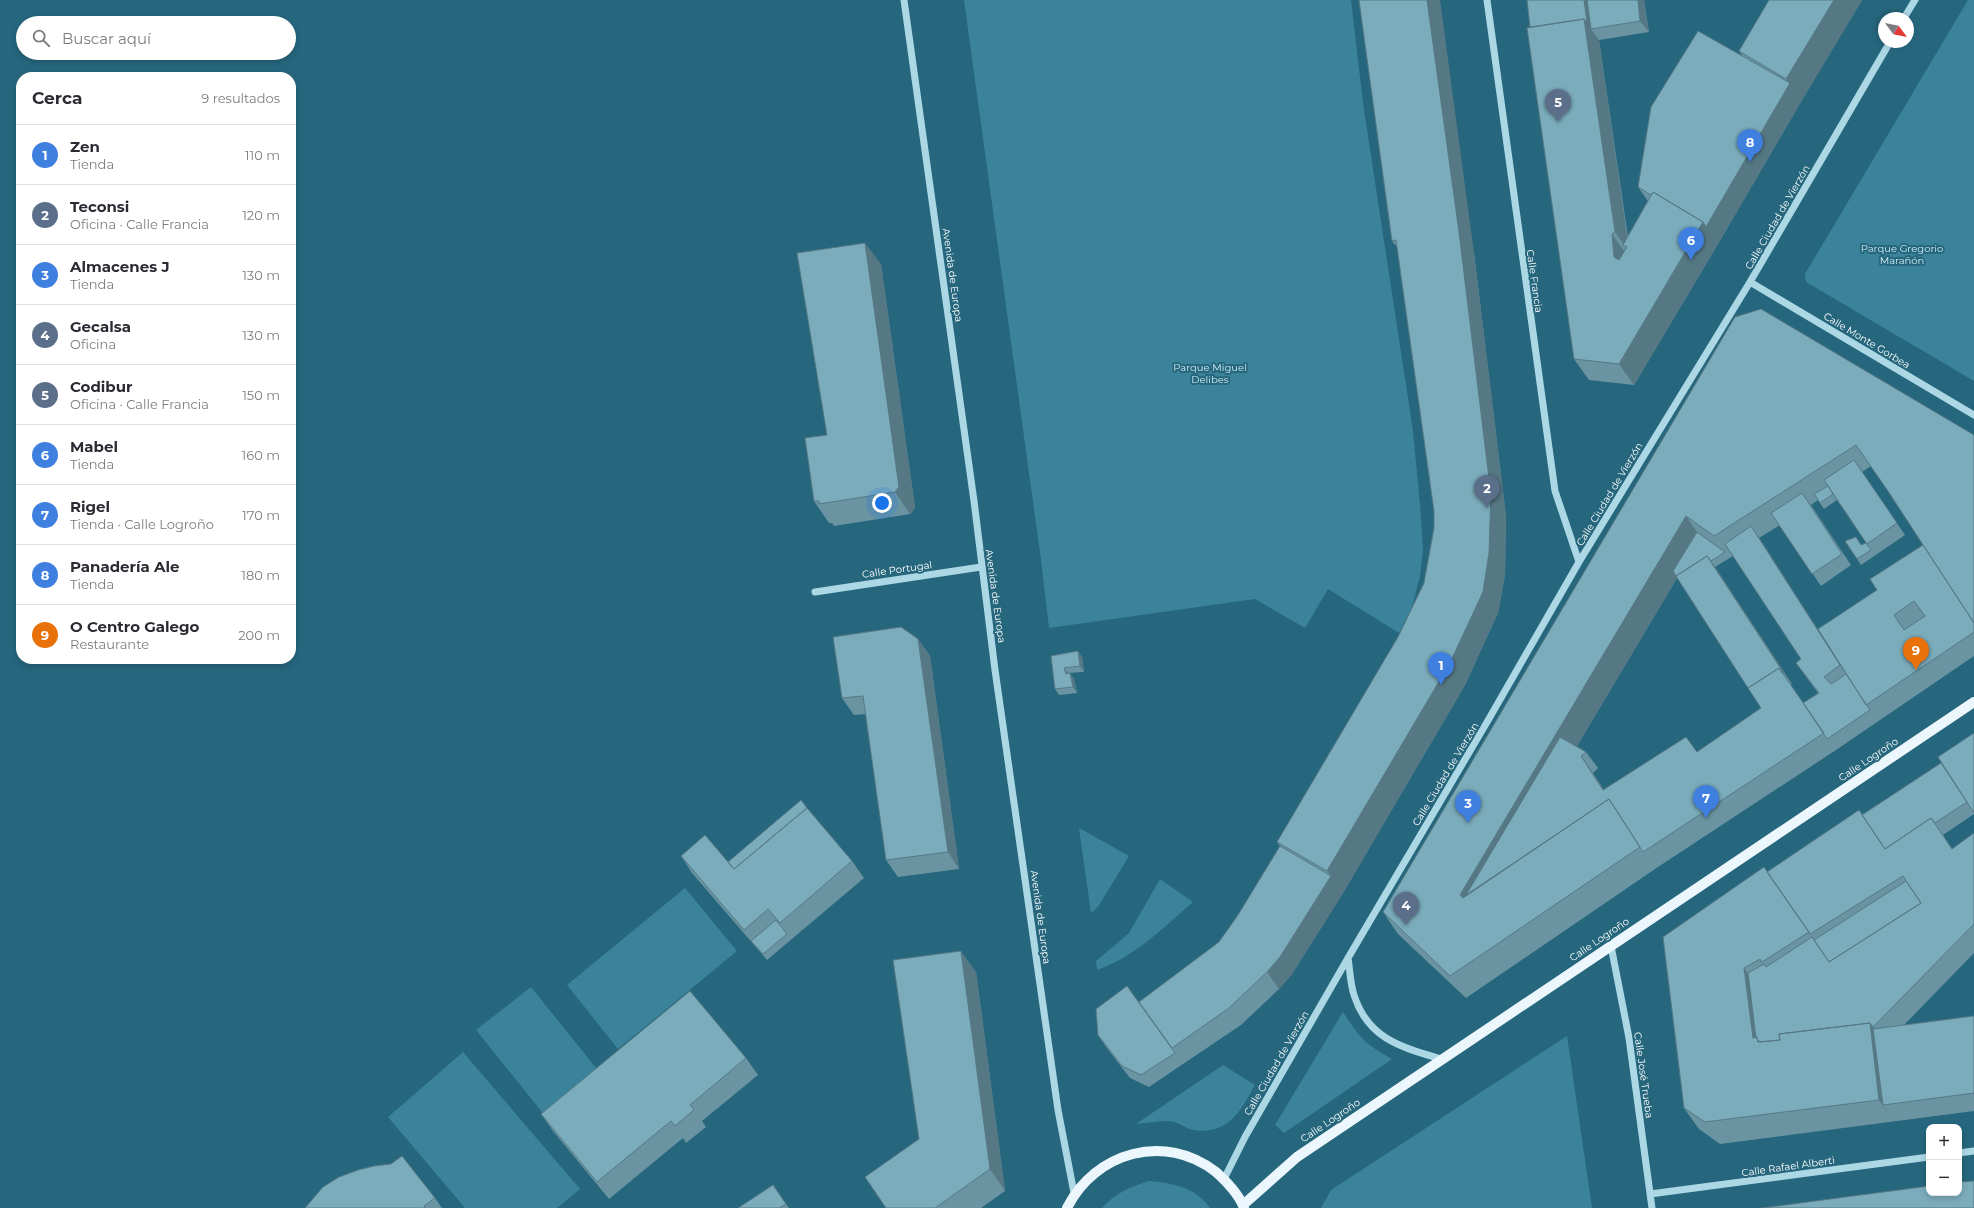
<!DOCTYPE html>
<html lang="es">
<meta charset="utf-8">
<style>
:root{--surface:#fff;--page:#f2f2f3;--text:#2b2b33;--muted:#7c7c81;--line:#e1e1e2;--accent:#111827}
body{margin:0;font-family:Montserrat,sans-serif;background:var(--page);color:var(--text)}
.controls{position:absolute;right:12px;bottom:12px;display:grid;overflow:hidden;border-radius:8px;box-shadow:0 2px 6px #0003}
.controls button{width:36px;height:36px;display:grid;place-items:center;padding:0;border:0;border-bottom:1px solid var(--line);background:var(--surface);color:var(--text);font:20px sans-serif}
.compass{position:absolute;left:1878px;top:12px;width:36px;height:36px;border-radius:50%;background:var(--surface);box-shadow:0 2px 6px #0003;rotate:122deg}
.you{position:absolute;left:882px;top:503px;width:14px;height:14px;margin:-10px;border:3px solid #fff;border-radius:50%;background:#1a73e8;box-shadow:0 0 0 6px #1a73e833}
.badge{display:grid;place-items:center;width:26px;height:26px;border-radius:50%;background:var(--accent);color:#fff;font-size:13px;font-weight:700}
.pin{position:absolute;translate:-50% -33px;filter:drop-shadow(0 1px 2px #0008)}
.pin::after{content:'';position:absolute;top:21px;width:14px;height:12px;background:inherit;clip-path:polygon(0 0,100% 0,50% 100%)}
.list{margin:0;padding:0;list-style:none}
h2{display:flex;justify-content:space-between;align-items:center;height:52px;margin:0;padding:0 16px;font-size:17px}
h2 small{font-size:13px;font-weight:400;color:var(--muted)}
.list li{display:grid;grid-template-columns:26px 1fr auto;gap:12px;align-items:center;box-sizing:border-box;height:60px;padding:0 16px;border-top:1px solid var(--line)}
.list b{display:block;font-size:15px;white-space:nowrap}
.list p{margin:0;font-size:13px;white-space:nowrap;color:var(--muted)}
.list em{font-size:13px;font-style:normal;color:var(--muted)}
.icon{flex:none;width:22px;height:22px;fill:none;stroke:currentColor;stroke-width:2;stroke-linecap:round;stroke-linejoin:round}
.map{position:relative;flex:none;width:1974px;height:1208px;overflow:hidden}
.search{position:absolute;background:var(--surface);box-shadow:0 2px 6px #0003;left:16px;top:16px;width:280px;height:44px;display:flex;align-items:center;gap:10px;box-sizing:border-box;padding:0 14px;border-radius:22px;color:var(--muted);font-size:15px}
.panel{position:absolute;background:var(--surface);box-shadow:0 2px 6px #0003;left:16px;top:72px;width:280px;height:592px;border-radius:16px}
.map>svg:first-child{display:block}
</style>
<div class="map">
<svg width="1974" height="1208" viewBox="0 0 1974 1208">
<rect width="100%" height="100%" fill="#26677d"/>
<path fill="#3a839a" d="M 964,0 L 1351,0 L 1363,103 L 1413,431 L 1420,505 L 1423,550 L 1420,576 L 1412,607 L 1399,633 L 1328,589 L 1305,628 L 1255,599 L 1049,628 L 1041,560 Z
M 1968,0 L 1974,0 L 1974,381 L 1806,282 L 1805,274 Z
M 1079,828 L 1129,856 L 1098,907 L 1091,913 Z
M 1160,879 L 1193,902 C 1164,927 1135,957 1097,970 L 1096,961 L 1129,933 Z
M 685,888 L 737,951 L 618,1049 L 567,985 Z
M 531,987 L 601,1074 L 546,1117 L 476,1030 Z
M 1343,1012 C 1360,1038 1365,1044 1392,1059 L 1284,1133 L 1275,1125 Z
M 1567,1036 L 1592,1208 L 1321,1208 L 1331,1190 Z
M 463,1052 L 580,1189 L 557,1208 L 465,1208 L 388,1117 Z
M 1223,1065 L 1255,1085 C 1240,1112 1228,1135 1193,1130 C 1185,1128 1178,1122 1170,1121 C 1159,1121 1147,1123 1136,1124 Z
M 1149,1181 C 1172,1183 1196,1187 1210,1208 L 1102,1208 C 1115,1193 1130,1187 1149,1181 Z"/>
<g fill="none" stroke-linecap="round" stroke-linejoin="round">
<path stroke="#acd7e5" stroke-width="7" d="M 904,0 L 974,501 L 995,670 L 1058,1110 L 1074,1193
M 1487,0 L 1555,491 L 1579,562
M 1904,18 L 1915,0
M 1750,282 L 1974,415
M 815,592 L 981,567
M 1611,946 L 1629,1038 L 1652,1208
M 1348,958 C 1350,970 1350,983 1354,995 C 1368,1039 1401,1047 1441,1059
M 1959,1153 L 1974,1151
M 1224,1179 L 1245,1137 L 1348,958 L 1490,717 L 1579,562 L 1750,282 L 1890,42
M 1650,1194 L 1929,1157"/>
<path stroke="#ecf7fd" stroke-width="10" d="M 1243,1205 L 1297,1157 L 1974,702
M 1067,1208 C 1095,1152 1165,1132 1216,1172 C 1227,1182 1239,1194 1244,1208"/>
</g>
<path fill="#6a94a2" fill-rule="evenodd" d="M 1359,0 L 1474,253 L 1506,516 L 1505,575 L 1498,613 L 1465,685 L 1343,893 L 1292,974 L 1279,989 L 1241,1025 L 1183,1064 L 1183,1063 L 1183,1064 L 1149,1087 L 1130,1078 L 1106,1047 L 1098,1035 L 1139,1002 L 1219,942 L 1238,915 L 1280,846 L 1277,842 L 1398,637 L 1424,583 L 1434,528 L 1434,511 L 1397,247 L 1392,241 Z
M 1644,0 L 1649,32 L 1599,40 L 1628,237 L 1648,201 L 1638,187 L 1743,57 L 1739,51 L 1862,0 L 1802,100 L 1718,244 L 1634,385 L 1589,380 L 1574,359 L 1530,27 Z
M 881,264 L 915,508 L 910,514 L 834,526 L 832,523 L 829,523 L 814,501 L 827,435 Z
M 1735,317 L 1974,435 L 1974,656 L 1836,750 L 1655,869 L 1466,998 L 1398,934 L 1383,912 ZM 1871,466 L 1890,494 L 1923,545 L 1877,590 L 1846,674 L 1759,538 L 1780,525 L 1821,586 L 1851,565 L 1811,505 L 1818,500 L 1824,509 L 1837,500 L 1866,543 L 1862,545 L 1857,559 L 1861,565 L 1905,535 L 1862,472 ZM 1733,556 L 1801,659 L 1796,663 L 1818,693 L 1803,703 L 1790,685 L 1792,684 L 1715,567 ZM 1677,578 L 1761,708 L 1697,752 L 1604,790 L 1593,773 L 1598,768 L 1586,752 L 1577,746 Z
M 918,639 L 930,656 L 959,869 L 898,877 L 886,860 L 866,714 L 854,715 L 842,698 Z
M 1078,651 L 1082,657 L 1084,672 L 1068,673 L 1074,679 L 1077,693 L 1059,695 L 1055,689 L 1051,656 Z
M 1974,733 L 1974,814 L 1943,835 L 1952,849 L 1974,833 L 1974,953 L 1904,1025 L 1974,1016 L 1974,1111 L 1720,1144 L 1699,1129 L 1684,1108 L 1767,872 L 1862,815 L 1941,763 Z
M 807,808 L 852,861 L 864,878 L 767,960 L 692,873 L 681,856 L 728,862 Z
M 976,972 L 1005,1191 L 981,1208 L 886,1208 L 919,1139 Z
M 746,1058 L 758,1075 L 702,1121 L 706,1127 L 686,1143 L 683,1138 L 609,1199 L 553,1131 L 541,1114 Z
M 773,1185 L 789,1208 L 738,1208 Z
M 435,1198 L 442,1208 L 305,1208 Z"/>
<path fill="#567884" d="M 1427,0 L 1440,0 L 1474,253 L 1506,516 L 1505,575 L 1498,613 L 1465,685 L 1343,893 L 1292,974 L 1279,989 L 1267,972 L 1331,876 L 1327,871 L 1489,553 Z
M 1584,0 L 1594,0 L 1591,29 L 1599,40 L 1629,250 L 1627,247 L 1624,245 L 1615,232 L 1584,19 Z
M 1638,0 L 1644,0 L 1649,32 L 1640,21 Z
M 1834,0 L 1862,0 L 1802,100 L 1786,79 Z
M 1790,83 L 1802,100 L 1718,244 L 1634,385 L 1619,364 L 1703,222 Z
M 1612,234 L 1627,255 L 1629,278 L 1614,257 Z
M 865,243 L 881,264 L 915,508 L 910,514 L 895,492 Z
M 1686,516 L 1701,538 L 1496,882 L 1466,902 L 1460,895 Z
M 1751,526 L 1759,537 L 1848,677 L 1840,665 Z
M 1707,556 L 1715,567 L 1792,684 L 1783,672 Z
M 918,639 L 930,656 L 959,869 L 948,852 Z
M 1078,651 L 1082,657 L 1084,672 L 1080,666 Z
M 1064,668 L 1068,673 L 1066,674 Z
M 1070,673 L 1074,679 L 1077,693 L 1073,687 Z
M 1581,756 L 1593,773 L 1615,807 L 1603,790 Z
M 961,951 L 976,972 L 1005,1191 L 990,1169 Z
M 1744,968 L 1759,990 L 1761,1047 L 1753,1038 Z
M 1870,1023 L 1885,1044 L 1883,1105 L 1894,1122 L 1879,1100 Z"/>
<path fill="#7bacbc" stroke="#567884" fill-rule="evenodd" d="M 1359,0 L 1427,0 L 1459,232 L 1491,495 L 1489,553 L 1483,592 L 1450,663 L 1327,871 L 1277,842 L 1398,637 L 1424,583 L 1434,528 L 1434,511 L 1396,240 L 1392,241 Z
M 1527,0 L 1584,0 L 1587,23 L 1584,19 L 1530,27 Z
M 1587,0 L 1638,0 L 1640,21 L 1591,29 Z
M 1769,0 L 1834,0 L 1786,79 L 1739,51 Z
M 1584,19 L 1615,232 L 1612,234 L 1614,257 L 1619,260 L 1627,247 L 1623,245 L 1653,192 L 1703,222 L 1619,364 L 1574,359 L 1527,28 Z
M 1698,31 L 1790,83 L 1706,227 L 1703,222 L 1653,192 L 1651,195 L 1638,187 L 1651,107 Z
M 865,243 L 899,487 L 895,492 L 819,504 L 819,501 L 814,501 L 805,438 L 827,435 L 797,253 Z
M 1761,309 L 1974,435 L 1974,623 L 1888,491 L 1856,445 L 1714,536 L 1686,516 L 1460,895 L 1463,898 L 1609,799 L 1640,847 L 1450,976 L 1383,912 L 1735,317 Z
M 1854,460 L 1897,523 L 1867,544 L 1824,480 Z
M 1828,486 L 1833,494 L 1820,503 L 1814,494 Z
M 1802,493 L 1842,554 L 1812,574 L 1771,513 Z
M 1751,526 L 1840,665 L 1824,677 L 1831,684 L 1846,674 L 1870,710 L 1827,739 L 1803,703 L 1819,693 L 1796,663 L 1801,659 L 1725,544 Z
M 1697,532 L 1725,552 L 1711,561 L 1707,556 L 1676,576 L 1673,571 Z
M 1856,537 L 1861,545 L 1866,543 L 1871,550 L 1857,559 L 1845,541 Z
M 1923,545 L 1974,623 L 1974,632 L 1866,705 L 1818,629 L 1877,590 L 1870,579 ZM 1914,601 L 1925,616 L 1904,630 L 1894,615 Z
M 1707,556 L 1783,672 L 1782,673 L 1779,668 L 1748,688 L 1676,576 Z
M 901,627 L 918,639 L 948,852 L 886,860 L 863,696 L 842,698 L 833,637 Z
M 1078,651 L 1080,666 L 1064,668 L 1066,674 L 1070,673 L 1073,687 L 1055,689 L 1051,656 Z
M 1779,668 L 1824,733 L 1643,852 L 1609,799 L 1466,895 L 1560,737 L 1586,752 L 1581,756 L 1603,790 L 1686,737 L 1697,752 L 1761,708 L 1748,688 Z
M 1974,733 L 1974,813 L 1938,757 Z
M 1941,763 L 1967,802 L 1935,823 L 1931,818 L 1885,849 L 1862,815 Z
M 801,800 L 807,808 L 734,869 L 728,862 Z
M 807,808 L 852,861 L 780,923 L 768,909 L 744,930 L 681,856 L 705,835 L 734,869 Z
M 1859,810 L 1885,849 L 1931,818 L 1952,849 L 1974,833 L 1974,924 L 1873,1027 L 1870,1023 L 1779,1034 L 1780,1040 L 1760,1042 L 1756,1038 L 1748,973 L 1764,964 L 1766,967 L 1812,937 L 1829,962 L 1921,903 L 1903,876 L 1810,934 L 1767,872 Z
M 1280,846 L 1331,876 L 1280,957 L 1267,972 L 1229,1008 L 1172,1048 L 1139,1002 L 1219,942 L 1238,915 Z
M 1764,867 L 1809,932 L 1762,962 L 1760,959 L 1744,968 L 1753,1038 L 1757,1037 L 1758,1042 L 1780,1040 L 1779,1034 L 1870,1023 L 1879,1100 L 1705,1122 L 1684,1108 L 1663,937 Z
M 1906,881 L 1921,903 L 1829,962 L 1814,940 Z
M 776,920 L 787,934 L 763,954 L 751,941 Z
M 961,951 L 990,1169 L 935,1208 L 886,1208 L 865,1177 L 919,1139 L 893,960 Z
M 1127,986 L 1175,1053 L 1141,1075 L 1122,1066 L 1098,1035 L 1096,1009 Z
M 690,991 L 746,1058 L 690,1105 L 694,1110 L 675,1126 L 671,1121 L 597,1182 L 541,1114 Z
M 1974,1016 L 1974,1093 L 1883,1105 L 1873,1029 Z
M 402,1156 L 435,1198 L 424,1206 L 425,1208 L 305,1208 L 323,1187 L 339,1177 L 358,1170 L 374,1166 L 391,1164 Z
M 1974,1181 L 1974,1208 L 1762,1208 L 1929,1186 L 1929,1193 L 1959,1193 L 1959,1182 Z
M 773,1185 L 786,1204 L 779,1208 L 738,1208 Z"/>
<g text-anchor="middle" stroke-width="4" stroke-linejoin="round" paint-order="stroke">
<g font-size="10" fill="#fff" stroke="#26677d">
<text transform="translate(1777 217) rotate(-60)" y="4">Calle Ciudad de Vierzón</text>
<text transform="translate(953 275) rotate(82)" y="4">Avenida de Europa</text>
<text transform="translate(1535 281) rotate(82)" y="4">Calle Francia</text>
<text transform="translate(1867 340) rotate(31)" y="4">Calle Monte Gorbea</text>
<text transform="translate(1609 494) rotate(-59)" y="4">Calle Ciudad de Vierzón</text>
<text transform="translate(897 569) rotate(-8)" y="4">Calle Portugal</text>
<text transform="translate(996 596) rotate(82)" y="4">Avenida de Europa</text>
<text transform="translate(1868 759) rotate(-34)" y="4">Calle Logroño</text>
<text transform="translate(1445 774) rotate(-59)" y="4">Calle Ciudad de Vierzón</text>
<text transform="translate(1041 917) rotate(82)" y="4">Avenida de Europa</text>
<text transform="translate(1599 939) rotate(-34)" y="4">Calle Logroño</text>
<text transform="translate(1276 1063) rotate(-60)" y="4">Calle Ciudad de Vierzón</text>
<text transform="translate(1644 1075) rotate(82)" y="4">Calle José Trueba</text>
<text transform="translate(1330 1120) rotate(-34)" y="4">Calle Logroño</text>
<text transform="translate(1788 1166) rotate(-8)" y="4">Calle Rafael Alberti</text>
</g>
<g font-size="10" fill="#ceebf4" stroke="#26677d">
<text x="1902" y="252">Parque Gregorio<tspan x="1902" dy="12">Marañón</tspan></text>
<text x="1210" y="371">Parque Miguel<tspan x="1210" dy="12">Delibes</tspan></text>
</g>
</g>
</svg>
<div class="controls">
<button>+</button>
<button>−</button>
</div>
<svg class="compass" viewBox="-18 -18 36 36"><path d="M0-13l5 13h-10z" fill="#e53935"/><path d="M0 13l5-13h-10z" fill="#7c7c81"/></svg>
<div class="you"></div>
<div class="pin badge" style="left:1441px;top:685px;background:#3f7fe0">1</div>
<div class="pin badge" style="left:1487px;top:508px;background:#5c6f8a">2</div>
<div class="pin badge" style="left:1468px;top:823px;background:#3f7fe0">3</div>
<div class="pin badge" style="left:1406px;top:925px;background:#5c6f8a">4</div>
<div class="pin badge" style="left:1558px;top:122px;background:#5c6f8a">5</div>
<div class="pin badge" style="left:1691px;top:260px;background:#3f7fe0">6</div>
<div class="pin badge" style="left:1706px;top:818px;background:#3f7fe0">7</div>
<div class="pin badge" style="left:1750px;top:162px;background:#3f7fe0">8</div>
<div class="pin badge" style="left:1916px;top:670px;background:#e8710a">9</div>
<div class="search"><svg class="icon" aria-label="search" viewBox="0 0 24 24"><circle cx="10" cy="10" r="6"/><path d="M15 15l6 6"/></svg>Buscar aquí</div>
<section class="panel">
<h2>Cerca<small>9 resultados</small></h2>
<ul class="list">
<li><span class="badge" style="background:#3f7fe0">1</span><div><b>Zen</b><p>Tienda</p></div><em>110 m</em></li>
<li><span class="badge" style="background:#5c6f8a">2</span><div><b>Teconsi</b><p>Oficina · Calle Francia</p></div><em>120 m</em></li>
<li><span class="badge" style="background:#3f7fe0">3</span><div><b>Almacenes J</b><p>Tienda</p></div><em>130 m</em></li>
<li><span class="badge" style="background:#5c6f8a">4</span><div><b>Gecalsa</b><p>Oficina</p></div><em>130 m</em></li>
<li><span class="badge" style="background:#5c6f8a">5</span><div><b>Codibur</b><p>Oficina · Calle Francia</p></div><em>150 m</em></li>
<li><span class="badge" style="background:#3f7fe0">6</span><div><b>Mabel</b><p>Tienda</p></div><em>160 m</em></li>
<li><span class="badge" style="background:#3f7fe0">7</span><div><b>Rigel</b><p>Tienda · Calle Logroño</p></div><em>170 m</em></li>
<li><span class="badge" style="background:#3f7fe0">8</span><div><b>Panadería Ale</b><p>Tienda</p></div><em>180 m</em></li>
<li><span class="badge" style="background:#e8710a">9</span><div><b>O Centro Galego</b><p>Restaurante</p></div><em>200 m</em></li>
</ul>
</section>
</div>
